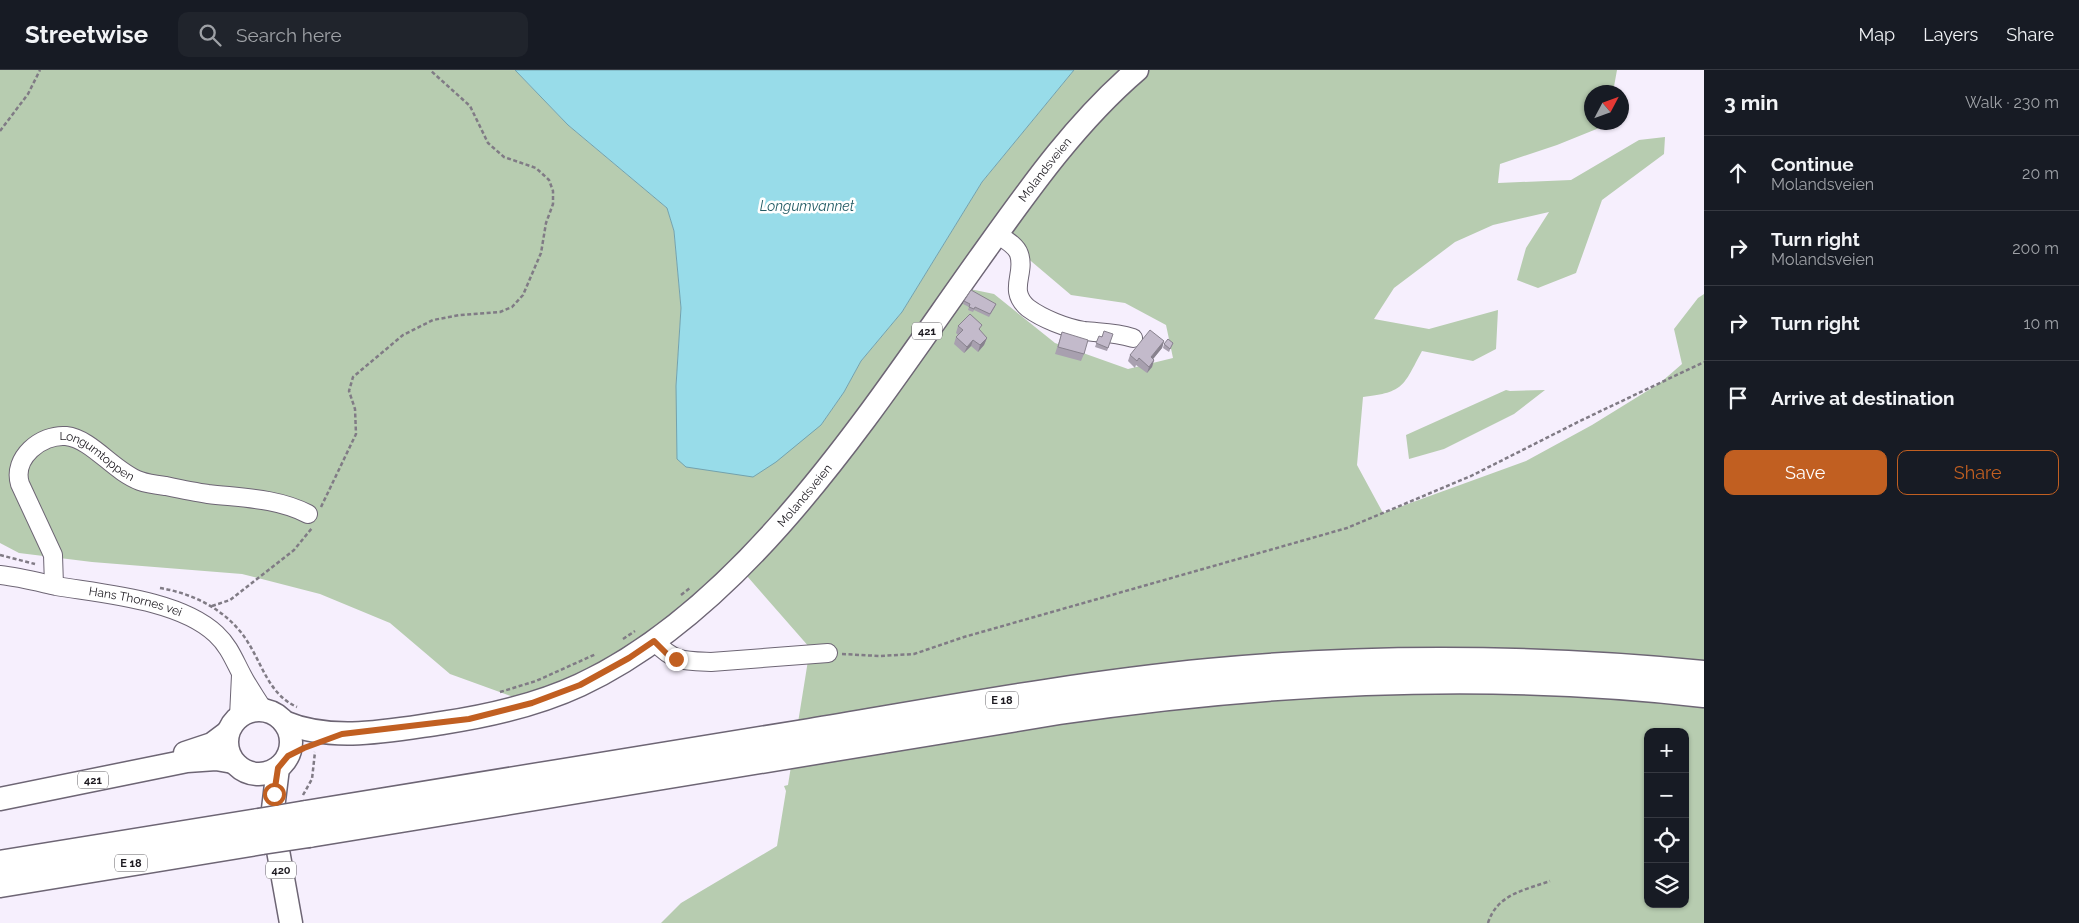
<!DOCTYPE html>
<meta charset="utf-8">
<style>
:root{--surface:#171b24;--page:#20242c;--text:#f1f3f6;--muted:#9ea1a6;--line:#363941;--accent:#c15f21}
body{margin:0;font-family:Raleway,sans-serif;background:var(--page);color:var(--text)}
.controls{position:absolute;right:15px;bottom:15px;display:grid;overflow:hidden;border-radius:10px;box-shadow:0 1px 4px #0004}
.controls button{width:45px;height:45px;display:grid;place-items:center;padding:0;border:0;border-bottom:1px solid var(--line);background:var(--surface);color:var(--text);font:25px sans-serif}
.compass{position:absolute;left:1584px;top:15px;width:45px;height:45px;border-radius:50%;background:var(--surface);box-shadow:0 1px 4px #0004;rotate:49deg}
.stop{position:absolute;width:15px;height:15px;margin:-11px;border:4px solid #c15f21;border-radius:50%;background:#fff}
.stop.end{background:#c15f21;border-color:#fff;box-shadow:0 1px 5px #0008}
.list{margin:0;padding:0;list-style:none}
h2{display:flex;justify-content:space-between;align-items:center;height:65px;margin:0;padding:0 20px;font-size:21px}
h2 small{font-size:16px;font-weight:400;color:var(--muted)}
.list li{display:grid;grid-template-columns:32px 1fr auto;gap:15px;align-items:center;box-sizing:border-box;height:75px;padding:0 20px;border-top:1px solid var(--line)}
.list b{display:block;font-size:19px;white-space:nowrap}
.list p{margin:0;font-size:16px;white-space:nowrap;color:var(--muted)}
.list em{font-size:16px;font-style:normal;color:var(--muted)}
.actions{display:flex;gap:10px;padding:15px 20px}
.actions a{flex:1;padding:11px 0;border:1px solid var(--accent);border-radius:10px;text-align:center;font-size:18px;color:var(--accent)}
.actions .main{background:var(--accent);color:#fff}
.icon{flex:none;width:28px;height:28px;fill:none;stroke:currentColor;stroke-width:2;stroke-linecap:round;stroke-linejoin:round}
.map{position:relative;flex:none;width:1704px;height:853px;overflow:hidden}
header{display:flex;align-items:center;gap:30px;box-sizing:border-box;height:70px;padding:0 25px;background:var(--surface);border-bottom:1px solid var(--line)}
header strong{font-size:24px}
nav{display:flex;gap:28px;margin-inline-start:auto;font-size:18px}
.search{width:350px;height:45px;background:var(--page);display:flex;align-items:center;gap:12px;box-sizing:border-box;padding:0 18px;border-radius:10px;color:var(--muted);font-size:19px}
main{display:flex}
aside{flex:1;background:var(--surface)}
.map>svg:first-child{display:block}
</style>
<header>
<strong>Streetwise</strong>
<div class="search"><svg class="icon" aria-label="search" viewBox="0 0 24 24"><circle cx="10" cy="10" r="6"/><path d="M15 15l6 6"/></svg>Search here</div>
<nav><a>Map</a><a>Layers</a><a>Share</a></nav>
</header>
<main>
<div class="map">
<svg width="1704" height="853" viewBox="0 0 1704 853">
<rect width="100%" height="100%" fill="#f6effd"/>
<path fill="#b7ccb0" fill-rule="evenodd" d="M 0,0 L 515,0 L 568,55 L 667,138 L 674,161 L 681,238 L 676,316 L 821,355 L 844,322 L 861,291 L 902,242 L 982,112 L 1074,0 L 1617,0 L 1613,22 L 1592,22 L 1592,52 L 1609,54 L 1557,75 L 1500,94 L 1498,113 L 1571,110 L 1639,70 L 1665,67 L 1664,84 L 1602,130 L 1576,203 L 1538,218 L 1517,210 L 1526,178 L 1549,142 L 1493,155 L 1455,172 L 1394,218 L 1374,249 L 1429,259 L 1498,240 L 1496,279 L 1473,291 L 1422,281 C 1403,316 1405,322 1363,327 L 1357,395 L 1383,443 L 1526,391 L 1592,355 L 1660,313 L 1682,294 L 1674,259 L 1698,228 L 1704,224 L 1704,853 L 661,853 L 681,833 L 777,776 L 786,721 L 784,716 L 788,715 L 810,578 L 740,498 L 571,617 L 516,628 L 450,604 L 390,553 L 320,524 L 242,504 L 92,492 L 19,483 L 0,473 ZM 982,167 L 1012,175 L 1071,225 L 1125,233 L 1166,255 L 1173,288 L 1128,299 L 1055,273 L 994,224 L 965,218 ZM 1648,662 L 1685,662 L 1685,834 L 1648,834 Z
M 1506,320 L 1510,321 L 1545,320 L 1514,344 L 1444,379 L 1409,389 L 1406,365 Z"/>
<path fill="#98dce9" stroke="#73a2ad" d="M 515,0 L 1074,0 L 982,112 L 902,242 L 861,291 L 844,322 L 821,355 L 776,392 L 753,407 L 686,397 L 677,389 L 676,316 L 681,238 L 674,161 L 667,138 L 568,55 Z"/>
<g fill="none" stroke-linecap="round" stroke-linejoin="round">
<defs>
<g id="minor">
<path d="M 997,164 C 1004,169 1016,175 1019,184 C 1026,204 1007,220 1028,238 C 1043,249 1066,258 1084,261 C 1103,263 1114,262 1133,268"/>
<path id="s1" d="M 0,505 C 19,507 38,512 56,516 C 104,524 180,530 216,564 C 229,576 234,590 242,605 C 248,617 257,629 264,641"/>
<path id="s2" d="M 54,515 L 53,485 L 20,414 C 12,388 41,364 66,366 C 92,369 113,401 140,411 C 148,414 158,415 166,416 C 180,419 194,422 208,424 C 242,428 277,428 308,444"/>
<path d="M 654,571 C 674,592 683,591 711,592 L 828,583"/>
<path d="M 239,647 L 241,605"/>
</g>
<g id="major">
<circle cx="259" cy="672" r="32"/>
<path id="s3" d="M 284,652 C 333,673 392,660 442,653 C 489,646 537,635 580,615 C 749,536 874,336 979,189 C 1027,122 1074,54 1137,0"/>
<path d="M 185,683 L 212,674 L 228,662"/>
<path d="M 278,698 L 272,747 L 291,853"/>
<path d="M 0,729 L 187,691 L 216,689 L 233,692"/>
</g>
<path id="highway" d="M 306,744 C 474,717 642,689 810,662 C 942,640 1075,615 1209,602 C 1374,586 1539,588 1704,604
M 309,764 L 1059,641 C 1272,610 1489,599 1704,624
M 0,794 L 259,752
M 0,814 L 262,771"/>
</defs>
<use href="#minor" stroke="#6d6574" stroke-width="20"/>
<use href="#major" stroke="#6d6574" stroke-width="25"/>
<use href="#highway" stroke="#6d6574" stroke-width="29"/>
<path stroke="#807b85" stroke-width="2.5" stroke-dasharray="4 2.5" stroke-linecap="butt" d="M 0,61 L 28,24 L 40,0
M 321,437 L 356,364 L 355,339 L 349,321 L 353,307 L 403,265 L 433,250 L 460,245 L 500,242 L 512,237 L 523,225 L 541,183 L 546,153 L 553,134 L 553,121 L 549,110 L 536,98 L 504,87 L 488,73 L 470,36 L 430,0
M 0,485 L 35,494
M 160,518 C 196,524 230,542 249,574 C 263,597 270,625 297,637
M 681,525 L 690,518
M 212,536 L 230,530 L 294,480 L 312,458
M 623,569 L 635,561
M 842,584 L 879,586 L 914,584 L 964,567 L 1347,458 L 1471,406 L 1582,350 L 1704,292
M 500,622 L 536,611 L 596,584
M 303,725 L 312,709 L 315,682
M 1488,853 C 1497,824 1525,820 1550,811"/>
<use href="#minor" stroke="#fff" stroke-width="18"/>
<use href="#major" stroke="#fff" stroke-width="22"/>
<use href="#highway" stroke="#fff" stroke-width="26"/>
<defs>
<path id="highway-bridge" d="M 259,752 L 306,744
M 262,771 L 309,764"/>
</defs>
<use href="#highway-bridge" stroke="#6d6574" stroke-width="29" stroke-linecap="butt"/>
<use href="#highway-bridge" stroke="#fff" stroke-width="26"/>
</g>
<path fill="#a8a0af" d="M 964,231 L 996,234 L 995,237 L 989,247 L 974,240 L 973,242 L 968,240 L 969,237 L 963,234 Z
M 958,256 L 980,261 L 987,268 L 984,275 L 978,282 L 971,276 L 964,283 L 954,274 L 956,267 L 958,265 L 956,263 Z
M 1062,262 L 1084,284 L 1081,291 L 1055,284 Z
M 1113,264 L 1107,281 L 1095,277 L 1099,266 L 1102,266 Z
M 1164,271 L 1162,278 L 1153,289 L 1154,290 L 1152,297 L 1147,303 L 1136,295 L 1135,298 L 1128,291 L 1130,285 Z
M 1173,273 L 1169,282 L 1163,278 L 1164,274 Z"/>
<path fill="#88828e" d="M 987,268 L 984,275 L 978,282 L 980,275 Z
M 973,270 L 971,276 L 964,283 L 967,277 Z
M 1164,271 L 1162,278 L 1149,294 L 1151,287 Z
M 1154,290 L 1152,297 L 1147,303 L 1149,297 Z"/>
<path fill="#c3bacb" stroke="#88828e" d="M 971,220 L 996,234 L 990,244 L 975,237 L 974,239 L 969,237 L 970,234 L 964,231 Z
M 970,244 L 982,255 L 979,259 L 987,268 L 980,275 L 973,270 L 967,277 L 956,267 L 963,260 L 958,256 Z
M 1150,260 L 1164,271 L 1151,287 L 1154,290 L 1149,297 L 1139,288 L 1137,291 L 1130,285 Z
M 1104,261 L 1113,264 L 1108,278 L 1096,273 L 1099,266 L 1102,267 Z
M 1062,262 L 1088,270 L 1084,284 L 1058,277 Z
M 1168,269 L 1173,273 L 1170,279 L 1164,274 Z"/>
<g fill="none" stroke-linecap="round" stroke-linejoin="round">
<path stroke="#c15f21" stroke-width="6" d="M 274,724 L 278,698 L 288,686 L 304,678 L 342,664 L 469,649 L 532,633 L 580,615 L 629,588 L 654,571 L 669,586 L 676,589"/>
</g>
<g text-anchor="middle" stroke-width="5" stroke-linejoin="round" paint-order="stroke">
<g fill="#fff" stroke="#615f63" stroke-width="1">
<rect x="912" y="252.5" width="30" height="17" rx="4"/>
<rect x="986" y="621.5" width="32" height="17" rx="4"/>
<rect x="78" y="701.5" width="30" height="17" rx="4"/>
<rect x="115" y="784.5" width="32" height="17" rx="4"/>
<rect x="266" y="791.5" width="30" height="17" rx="4"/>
</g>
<g font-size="11" font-weight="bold" fill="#1d1a20">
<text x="927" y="265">421</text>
<text x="1002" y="634">E 18</text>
<text x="93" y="714">421</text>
<text x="131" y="797">E 18</text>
<text x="281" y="804">420</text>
</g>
<g font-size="12" fill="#1d1a20" stroke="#fff">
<text dy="4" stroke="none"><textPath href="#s3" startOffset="1005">Molandsveien</textPath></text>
<text dy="4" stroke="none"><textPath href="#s2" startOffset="222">Longumtoppen</textPath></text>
<text dy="4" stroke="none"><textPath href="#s3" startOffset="600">Molandsveien</textPath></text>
<text dy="4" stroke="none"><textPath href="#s1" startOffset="138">Hans Thornes vei</textPath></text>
</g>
<g font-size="14" font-style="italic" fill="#225b64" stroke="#fff">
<text x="807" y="141">Longumvannet</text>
</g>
</g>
</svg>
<div class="controls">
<button>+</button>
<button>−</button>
<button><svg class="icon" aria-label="locate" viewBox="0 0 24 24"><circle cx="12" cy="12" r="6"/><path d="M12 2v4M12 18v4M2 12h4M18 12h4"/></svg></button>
<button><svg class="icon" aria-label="layers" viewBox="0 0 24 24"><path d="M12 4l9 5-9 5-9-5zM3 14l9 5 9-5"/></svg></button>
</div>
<svg class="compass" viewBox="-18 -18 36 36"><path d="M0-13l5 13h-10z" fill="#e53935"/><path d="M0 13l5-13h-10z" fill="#9ea1a6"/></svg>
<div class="stop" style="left:274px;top:724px"></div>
<div class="stop end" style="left:676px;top:589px"></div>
</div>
<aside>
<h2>3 min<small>Walk · 230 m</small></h2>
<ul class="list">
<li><svg class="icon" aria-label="ahead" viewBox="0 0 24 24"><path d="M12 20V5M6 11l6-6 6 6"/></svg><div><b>Continue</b><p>Molandsveien</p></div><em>20 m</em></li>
<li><svg class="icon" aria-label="right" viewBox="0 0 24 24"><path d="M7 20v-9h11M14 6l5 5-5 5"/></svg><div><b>Turn right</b><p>Molandsveien</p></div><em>200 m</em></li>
<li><svg class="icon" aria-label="right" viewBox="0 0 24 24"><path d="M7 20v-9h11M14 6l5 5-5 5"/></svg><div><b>Turn right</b></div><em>10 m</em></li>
<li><svg class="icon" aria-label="arrive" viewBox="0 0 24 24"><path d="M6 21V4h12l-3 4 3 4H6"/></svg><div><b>Arrive at destination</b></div></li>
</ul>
<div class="actions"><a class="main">Save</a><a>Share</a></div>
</aside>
</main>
